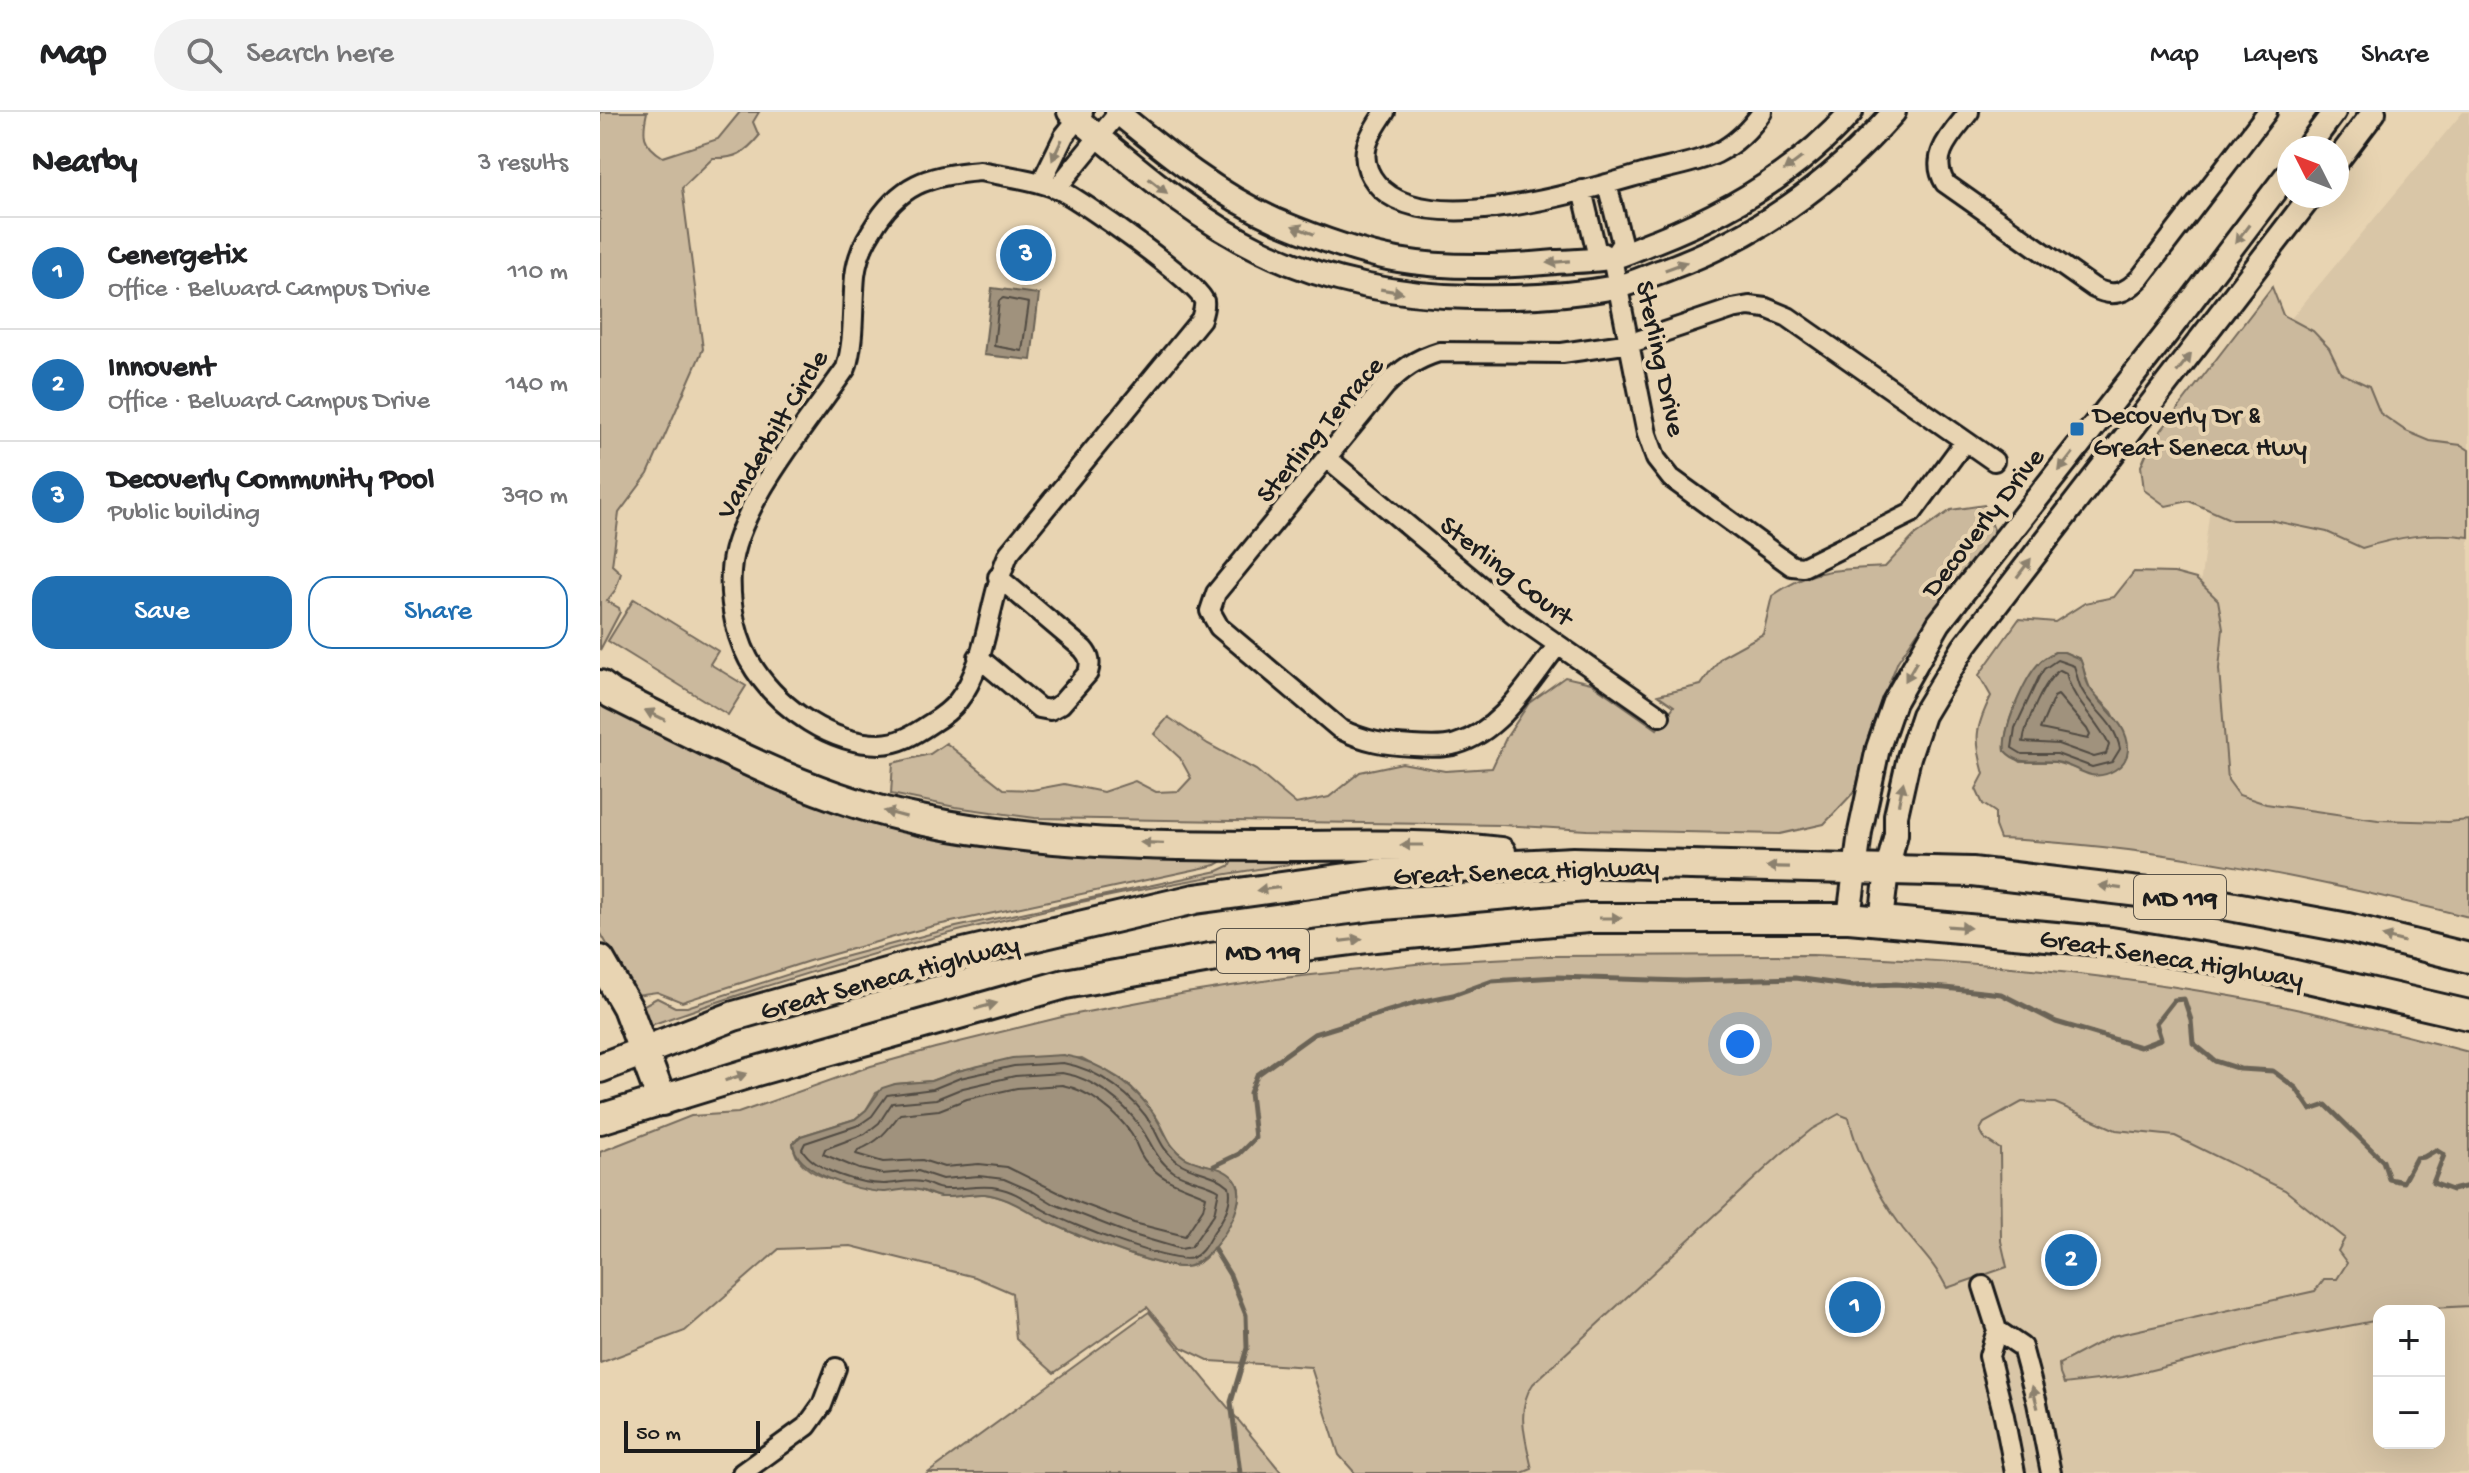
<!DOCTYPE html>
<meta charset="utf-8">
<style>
:root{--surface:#fff;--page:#f2f2f2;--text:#202124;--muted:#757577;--line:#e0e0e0;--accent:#1f6fb2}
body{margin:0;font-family:"Gochi Hand",sans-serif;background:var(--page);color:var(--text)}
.controls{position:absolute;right:24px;bottom:24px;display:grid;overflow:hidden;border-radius:16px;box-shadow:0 8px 32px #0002}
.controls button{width:72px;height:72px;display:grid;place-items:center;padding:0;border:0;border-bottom:2px solid var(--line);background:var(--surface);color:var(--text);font:40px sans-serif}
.compass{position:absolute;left:1677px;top:24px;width:72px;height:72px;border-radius:50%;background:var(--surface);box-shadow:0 8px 32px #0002;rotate:312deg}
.scale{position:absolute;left:24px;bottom:20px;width:136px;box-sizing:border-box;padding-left:8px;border:4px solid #1c1c1c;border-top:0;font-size:22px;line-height:28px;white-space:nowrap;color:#1c1c1c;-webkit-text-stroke:6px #e8d4b2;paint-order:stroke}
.you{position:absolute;left:1140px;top:932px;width:28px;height:28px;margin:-20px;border:6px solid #fff;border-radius:50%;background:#1a73e8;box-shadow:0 0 0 12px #1a73e833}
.badge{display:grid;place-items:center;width:52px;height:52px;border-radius:50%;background:var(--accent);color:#fff;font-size:26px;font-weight:700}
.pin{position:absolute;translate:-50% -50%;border:4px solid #fff;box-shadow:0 2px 8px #0006}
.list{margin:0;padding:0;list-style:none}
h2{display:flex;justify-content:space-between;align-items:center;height:104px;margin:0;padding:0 32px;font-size:34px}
h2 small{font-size:26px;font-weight:400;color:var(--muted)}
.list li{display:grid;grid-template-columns:52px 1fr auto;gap:24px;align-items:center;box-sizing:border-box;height:112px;padding:0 32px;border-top:2px solid var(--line)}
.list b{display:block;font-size:30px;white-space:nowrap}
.list p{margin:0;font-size:26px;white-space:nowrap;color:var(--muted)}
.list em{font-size:26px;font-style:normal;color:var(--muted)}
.actions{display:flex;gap:16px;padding:24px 32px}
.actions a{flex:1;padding:18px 0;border:2px solid var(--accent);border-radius:24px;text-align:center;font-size:28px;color:var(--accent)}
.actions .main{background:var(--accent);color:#fff}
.icon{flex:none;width:44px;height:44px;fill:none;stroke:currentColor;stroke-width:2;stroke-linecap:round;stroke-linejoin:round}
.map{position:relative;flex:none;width:1869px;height:1361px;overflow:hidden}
header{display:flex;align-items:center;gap:48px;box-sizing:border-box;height:112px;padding:0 40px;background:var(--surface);border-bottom:2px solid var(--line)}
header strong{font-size:38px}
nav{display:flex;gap:44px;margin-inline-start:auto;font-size:28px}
.search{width:560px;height:72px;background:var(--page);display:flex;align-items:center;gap:20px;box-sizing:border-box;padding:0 28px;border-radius:44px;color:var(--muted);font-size:30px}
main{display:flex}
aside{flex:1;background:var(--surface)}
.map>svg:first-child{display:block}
</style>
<header>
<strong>Map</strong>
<div class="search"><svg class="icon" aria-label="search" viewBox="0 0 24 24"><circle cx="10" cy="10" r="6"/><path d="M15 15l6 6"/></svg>Search here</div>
<nav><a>Map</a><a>Layers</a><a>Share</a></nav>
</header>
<main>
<aside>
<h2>Nearby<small>3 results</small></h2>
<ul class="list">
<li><span class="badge">1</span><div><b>Cenergetix</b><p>Office · Belward Campus Drive</p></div><em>110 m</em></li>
<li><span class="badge">2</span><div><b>Innovent</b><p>Office · Belward Campus Drive</p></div><em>140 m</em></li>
<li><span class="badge">3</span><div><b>Decoverly Community Pool</b><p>Public building</p></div><em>390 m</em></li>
</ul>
<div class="actions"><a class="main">Save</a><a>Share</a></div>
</aside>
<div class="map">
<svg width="1869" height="1361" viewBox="0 0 1869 1361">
<rect width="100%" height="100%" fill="#e8d4b2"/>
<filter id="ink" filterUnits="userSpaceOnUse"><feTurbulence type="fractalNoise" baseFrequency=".0125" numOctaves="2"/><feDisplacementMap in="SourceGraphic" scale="16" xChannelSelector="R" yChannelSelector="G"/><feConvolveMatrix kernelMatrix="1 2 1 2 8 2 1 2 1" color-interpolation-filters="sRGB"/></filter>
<g filter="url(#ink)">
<path fill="#d9c6a7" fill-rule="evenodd" d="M 1863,0 L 1869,0 L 1869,756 L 1571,700 L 1624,287 Z
M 1445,918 L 1869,1153 L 1869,1361 L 771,1361 L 1208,940 ZM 1779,1199 L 1839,1199 L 1839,1331 L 1779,1331 Z"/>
<path fill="#cbb99d" stroke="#746a5c" stroke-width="2" fill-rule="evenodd" d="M 0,0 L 47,0 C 42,22 42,32 63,45 L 118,27 L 140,0 L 159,0 L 153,10 L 159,24 C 145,41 135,47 113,46 L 82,76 L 103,237 L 48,362 L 19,401 L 12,453 L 21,461 L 16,477 L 7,489 L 19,496 L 20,500 L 0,538 Z
M 1672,175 L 1683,203 L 1713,219 L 1729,236 L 1741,261 L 1769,274 L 1780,301 L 1806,319 L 1830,329 L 1861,333 L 1869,338 L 1869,425 C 1831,419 1798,425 1762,436 L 1727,420 L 1670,408 L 1632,408 L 1589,389 L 1566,394 L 1544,378 L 1541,354 L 1550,333 Z
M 1384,393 L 1395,420 L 1317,521 L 1298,549 L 1270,619 L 1255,679 L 1224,712 L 1180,722 L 987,718 L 902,713 L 435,706 L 355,695 L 291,682 L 293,651 L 330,642 L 346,631 L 404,677 L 432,678 L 464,672 L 503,680 L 535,669 L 556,680 L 579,679 L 591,666 L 580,646 L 554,622 L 568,605 L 608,632 L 656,658 L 696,692 L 729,685 L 760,660 L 802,651 L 845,659 L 892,656 L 906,626 L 929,591 L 965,565 L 991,571 L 1057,617 L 1074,594 L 1058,583 L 1101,573 L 1121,545 L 1163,522 L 1172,484 C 1213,455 1238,458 1285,455 L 1314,424 L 1351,398 Z
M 1534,460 L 1574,461 L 1596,467 L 1618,488 L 1623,516 L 1619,557 L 1628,668 L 1639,683 L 1666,692 L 1778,708 L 1847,710 L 1869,708 L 1869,805 C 1714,767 1560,734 1400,727 L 1395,714 L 1395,700 L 1383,692 L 1376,677 L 1384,662 C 1374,626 1375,617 1391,584 L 1379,563 L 1419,507 L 1455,510 L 1485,491 L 1514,485 ZM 1455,540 L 1464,540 L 1480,547 L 1490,577 L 1512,600 L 1526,628 L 1498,663 L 1455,650 L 1421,650 L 1405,639 C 1402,611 1430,553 1455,540 Z
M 34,487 L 118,539 L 110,552 L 146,574 L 128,603 L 8,529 Z
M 0,586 L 77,630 L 175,673 L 628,746 L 616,753 L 333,814 L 209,849 L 82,890 L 57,880 L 36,883 L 0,820 Z
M 637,739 L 724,747 C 494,779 269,835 51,913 L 46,910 L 42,894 L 57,886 L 75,895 L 87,895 L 236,847 L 356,815 L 618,759 L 631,753 Z
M 1212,843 C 1349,847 1484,859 1619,882 C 1704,896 1786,919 1869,940 L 1869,1194 L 1779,1199 L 1779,1208 L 1666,1230 L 1523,1265 L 1464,1272 L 1460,1262 L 1459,1252 L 1512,1224 L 1715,1179 L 1724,1167 L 1737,1167 L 1747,1151 L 1738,1139 L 1745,1126 L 1685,1078 L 1575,1024 L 1516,1018 L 1455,991 L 1422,990 L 1384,1011 L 1380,1018 L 1385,1027 L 1400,1037 L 1401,1129 L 1407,1155 L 1347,1176 C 1336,1153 1319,1137 1303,1117 C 1278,1083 1258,1047 1249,1006 L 1239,1002 L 1212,1017 L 1180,1043 L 933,1272 C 915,1297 926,1329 932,1357 L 922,1361 L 755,1361 L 739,1343 L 711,1255 L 610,1249 L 581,1235 L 547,1195 L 454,1261 L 416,1227 L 412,1181 L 375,1165 L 251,1134 L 179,1137 L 85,1219 L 0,1251 L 0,1040 L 91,1004 L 138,1001 L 271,954 L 335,936 L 466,904 L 586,881 L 683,866 L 835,850 L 949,844 ZM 482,946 C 497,955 515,962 529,973 C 539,982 553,999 560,1011 C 567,1024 570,1036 584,1045 C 600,1055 627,1053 637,1072 C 646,1089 627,1113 619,1127 C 611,1141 601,1155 583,1155 C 558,1156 470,1121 446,1108 C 425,1098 409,1085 385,1082 C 371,1081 357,1085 343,1085 C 333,1085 324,1078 314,1077 C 282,1075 196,1077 193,1031 L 201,1024 L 255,1007 L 266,998 L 276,981 L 295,972 L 331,969 L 358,959 L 385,953 Z
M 549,1200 L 682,1361 L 328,1361 L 546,1202 Z"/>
<path fill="#a0927d" stroke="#6b6356" stroke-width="2" d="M 392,176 L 439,182 L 431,248 L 384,243 Z
M 1455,540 L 1464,540 L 1480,547 C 1485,556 1484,568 1490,576 C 1502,596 1529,611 1528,638 C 1527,655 1506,666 1491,663 C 1479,660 1469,652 1456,650 C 1437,647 1419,655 1405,639 C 1402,618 1424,567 1439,551 C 1443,546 1449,543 1455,540 Z
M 463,943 C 501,949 541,977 559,1011 C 567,1024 570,1036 584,1045 C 600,1055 627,1052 637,1071 C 649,1095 609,1155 583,1155 C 558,1156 470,1121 445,1108 C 425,1098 408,1085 385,1082 C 370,1081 356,1086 342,1085 C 334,1085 327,1079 319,1078 C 307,1075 295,1080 283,1080 C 257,1079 195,1061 193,1031 L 201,1024 L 255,1007 L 266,998 L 282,976 L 295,972 L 331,969 L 358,959 L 412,946 Z"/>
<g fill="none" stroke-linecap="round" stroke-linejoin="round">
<path stroke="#514b43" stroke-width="2" d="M 403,186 L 429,191 L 422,239 L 394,234 L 399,189 Z
M 1457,548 L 1474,554 C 1477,562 1478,571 1482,578 C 1494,600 1515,609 1520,637 L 1512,650 L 1492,655 L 1457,642 L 1422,642 L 1412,636 L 1415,616 L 1439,565 L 1444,557 Z
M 1460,558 L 1466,561 C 1474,592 1496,605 1509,633 L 1506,642 L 1494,645 L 1458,632 L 1423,630 C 1425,613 1445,566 1460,558 Z
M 1458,583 L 1487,617 L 1490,623 L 1488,627 L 1440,617 L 1454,585 Z
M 463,951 C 498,957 535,984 553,1015 C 560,1029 564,1040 578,1050 C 594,1061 614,1060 629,1074 C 633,1090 624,1106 615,1118 C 608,1128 604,1141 592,1146 C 573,1153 468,1112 448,1100 C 432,1092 416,1079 398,1076 C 380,1072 362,1078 344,1077 C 335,1077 329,1071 321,1070 C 308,1067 296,1072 284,1072 C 260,1072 215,1059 202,1037 L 205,1031 L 259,1013 L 272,1004 L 287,983 L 333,977 L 360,966 L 414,954 Z
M 462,961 C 493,966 524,990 541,1016 C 552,1032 556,1048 574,1060 C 588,1069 605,1069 619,1078 L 614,1102 L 591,1135 L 581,1137 L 530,1122 L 454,1092 L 434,1080 L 404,1067 L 379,1064 L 342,1067 L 318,1059 L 282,1062 L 259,1057 L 223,1042 L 225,1037 L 265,1022 L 279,1011 L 292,991 L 336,987 L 363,976 L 415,964 Z
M 462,973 C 489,978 518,1001 532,1023 C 537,1032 539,1043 547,1051 C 566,1072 582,1073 606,1084 L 603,1097 L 585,1124 L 534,1111 L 478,1090 L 407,1055 L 379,1052 L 344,1055 L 322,1048 L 283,1050 L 256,1042 L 258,1038 C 278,1031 288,1018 300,1002 L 339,998 L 367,987 L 417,976 Z"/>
<path stroke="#6b6356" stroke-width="5" d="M 614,1054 L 639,1042 L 655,1026 L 650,981 L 657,963 L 714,922 L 815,891 L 853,883 L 892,869 L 957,865 L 1084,869 L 1195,866 L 1253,874 L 1296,872 L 1345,876 L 1401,882 L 1456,910 L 1540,935 L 1561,927 L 1556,911 L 1574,888 L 1584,887 L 1591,908 L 1593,931 L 1615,949 L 1640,957 L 1673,959 L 1696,976 L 1711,998 L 1726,993 L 1783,1049 L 1789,1067 L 1803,1070 L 1816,1046 L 1824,1045 L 1836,1038 L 1844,1043 L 1833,1071 L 1852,1078 L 1869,1074
M 614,1137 L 630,1163 L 646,1203 L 647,1236 L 631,1290 L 640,1361"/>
<defs>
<path id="minor" d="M 785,0 C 769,23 755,45 776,71 C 823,130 985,78 1046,61 C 1069,55 1096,51 1117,41 C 1135,32 1151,16 1162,0
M 1369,0 C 1353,21 1328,43 1345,71 L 1494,176 C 1513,186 1526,181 1540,166 L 1667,0
M 380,59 C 405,64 434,67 458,77 C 480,87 598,170 604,189 C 605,195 603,201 601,207 L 409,441 C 388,487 388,551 358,589 C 351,598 340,606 330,612 C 315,622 299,632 280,632 C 231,632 181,597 155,558 C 136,530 129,492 131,459 C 134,398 210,308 246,256 C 255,227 252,195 255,164 C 257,147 263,132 272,118 C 299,72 328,63 380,59 Z
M 441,71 L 464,24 L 483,0
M 1007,72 L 1022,131 L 1012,146
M 456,77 L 519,0
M 982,78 L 996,137 L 1012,146
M 1012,146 L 1047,322 L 1056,347 L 1071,366 L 1192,454 L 1203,455 L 1312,401 L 1365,329
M 727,346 L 914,502 L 1060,604
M 958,533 C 930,568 902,619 856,632 C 844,636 826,635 813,634 C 786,633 764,629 740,617 L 619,515 L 610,499 L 616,481 L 785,274 C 802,257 816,247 839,240 L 962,241 L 1031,231 L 1132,197 L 1149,194 L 1166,196 L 1188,205 L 1394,349
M 378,545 L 439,596 L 450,598 L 461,592 L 488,561 C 491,551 490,545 483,537 L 398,465
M 1383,1174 L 1397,1218 L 1422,1235 L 1437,1291 L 1451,1361
M 1397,1218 L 1389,1244 L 1404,1304 L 1415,1361
M 142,1361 L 207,1314 L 222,1293 L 236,1256"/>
<path id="tertiary" d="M 469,0 C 531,50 588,103 660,138 C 725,170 800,184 871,185 C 920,186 968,184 1016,175 C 1032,172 1047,164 1062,159 C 1156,125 1228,75 1294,0
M 517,0 C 568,42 617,82 677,109 C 715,125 758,141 798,148 C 849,157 904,155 956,150 C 974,149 993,149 1010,146 C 1025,143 1041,134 1056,129 C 1128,101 1199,59 1251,0
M 1707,36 L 1734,0
M 1737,49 L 1774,0
M 1249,806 L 1260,720 L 1278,636 L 1294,590 L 1339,511 L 1567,221 L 1689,60
M 1281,809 L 1287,758 L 1296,722 L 1296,703 L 1309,645 L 1323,603 L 1364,535 L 1711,84"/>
<path id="primary" d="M 0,573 L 12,582 C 111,631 211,686 320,708 C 439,733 563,734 683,734 C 756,734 828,731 901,740
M 0,848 L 27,895 L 62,989
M 0,956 L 134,904 L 321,851 L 595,787 L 797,759 L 973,750 L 1372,760 L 1581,785 L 1748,816 L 1869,846
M 0,1007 L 153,960 L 465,872 L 610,846 L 775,825 L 988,806 L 1249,806 L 1511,830 L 1651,853 L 1869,903"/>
</defs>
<use href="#minor" stroke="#1c1c1c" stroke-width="24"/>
<use href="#tertiary" stroke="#1c1c1c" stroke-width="28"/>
<use href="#primary" stroke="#1c1c1c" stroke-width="34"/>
<use href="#minor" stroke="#e8d4b2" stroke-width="18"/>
<use href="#tertiary" stroke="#e8d4b2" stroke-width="22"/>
<use href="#primary" stroke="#e8d4b2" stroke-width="28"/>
</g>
<defs><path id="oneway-solid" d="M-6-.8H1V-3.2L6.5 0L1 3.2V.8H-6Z" transform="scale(2)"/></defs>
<g fill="#8c816e">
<use href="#oneway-solid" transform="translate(457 38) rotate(115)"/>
<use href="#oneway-solid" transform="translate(1193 52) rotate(143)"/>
<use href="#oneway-solid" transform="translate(558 74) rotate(38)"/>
<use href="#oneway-solid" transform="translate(703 118) rotate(-159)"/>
<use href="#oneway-solid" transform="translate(1642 122) rotate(127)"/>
<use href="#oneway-solid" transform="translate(958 150) rotate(175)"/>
<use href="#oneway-solid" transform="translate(1076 154) rotate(-20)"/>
<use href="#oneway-solid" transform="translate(792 179) rotate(9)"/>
<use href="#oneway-solid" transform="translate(1584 251) rotate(-52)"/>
<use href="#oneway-solid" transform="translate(1466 350) rotate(128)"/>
<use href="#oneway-solid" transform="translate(1424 456) rotate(-53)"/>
<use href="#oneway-solid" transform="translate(1311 559) rotate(120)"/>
<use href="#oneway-solid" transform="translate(55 603) rotate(-154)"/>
<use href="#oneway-solid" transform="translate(1301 681) rotate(-78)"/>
<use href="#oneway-solid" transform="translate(295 702) rotate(-165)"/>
<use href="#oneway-solid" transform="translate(552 731) rotate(-178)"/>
<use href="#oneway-solid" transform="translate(812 733) rotate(180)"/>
<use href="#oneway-solid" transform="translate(1178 755) rotate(-179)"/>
<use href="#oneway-solid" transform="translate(1510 775) rotate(-172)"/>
<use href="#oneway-solid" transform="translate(668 777) rotate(172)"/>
<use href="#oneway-solid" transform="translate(1010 806)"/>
<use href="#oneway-solid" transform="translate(1359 815) rotate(4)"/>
<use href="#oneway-solid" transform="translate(1793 827) rotate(-166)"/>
<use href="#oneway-solid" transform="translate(751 828) rotate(-7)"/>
<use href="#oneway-solid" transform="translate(386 894) rotate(-15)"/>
<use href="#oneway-solid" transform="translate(136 965) rotate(-18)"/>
<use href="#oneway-solid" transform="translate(1435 1285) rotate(-104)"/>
</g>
</g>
<rect fill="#1f6fb2" stroke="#e8d4b2" stroke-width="3" x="1469" y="309" width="16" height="16" rx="4"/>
<g text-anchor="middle" stroke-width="8" stroke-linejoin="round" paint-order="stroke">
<g fill="#e8d4b2" stroke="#595349" stroke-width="2">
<rect x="1534" y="763" width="92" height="44" rx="6"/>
<rect x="617" y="817" width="92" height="44" rx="6"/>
</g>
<g font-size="26" font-weight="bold" fill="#1c1c1c">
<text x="1580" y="794">MD 119</text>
<text x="663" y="848">MD 119</text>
</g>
<g font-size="28" fill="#1c1c1c" stroke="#e8d4b2">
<text transform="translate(1063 246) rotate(78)" y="10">Sterling Drive</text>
<text transform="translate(718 316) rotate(-50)" y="10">Sterling Terrace</text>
<text transform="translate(170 321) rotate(-59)" y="10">Vanderbilt Circle</text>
<text transform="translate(1381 409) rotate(-52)" y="10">Decoverly Drive</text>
<text transform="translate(908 457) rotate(38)" y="10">Sterling Court</text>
<text transform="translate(926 757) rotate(-2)" y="10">Great Seneca Highway</text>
<text transform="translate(1572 844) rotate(9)" y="10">Great Seneca Highway</text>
<text transform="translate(289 863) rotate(-15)" y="10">Great Seneca Highway</text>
</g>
<g font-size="28" fill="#1c1c1c" stroke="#e8d4b2" text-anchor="start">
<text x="1493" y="311">Decoverly Dr &amp;<tspan x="1493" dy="32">Great Seneca Hwy</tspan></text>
</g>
</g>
</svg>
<div class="controls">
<button>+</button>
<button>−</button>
</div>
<svg class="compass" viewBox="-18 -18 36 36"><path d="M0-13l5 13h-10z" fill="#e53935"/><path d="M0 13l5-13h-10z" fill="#757577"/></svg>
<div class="scale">50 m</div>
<div class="you"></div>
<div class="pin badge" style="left:1255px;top:1195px">1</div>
<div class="pin badge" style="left:1471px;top:1148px">2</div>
<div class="pin badge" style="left:426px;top:143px">3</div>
</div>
</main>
